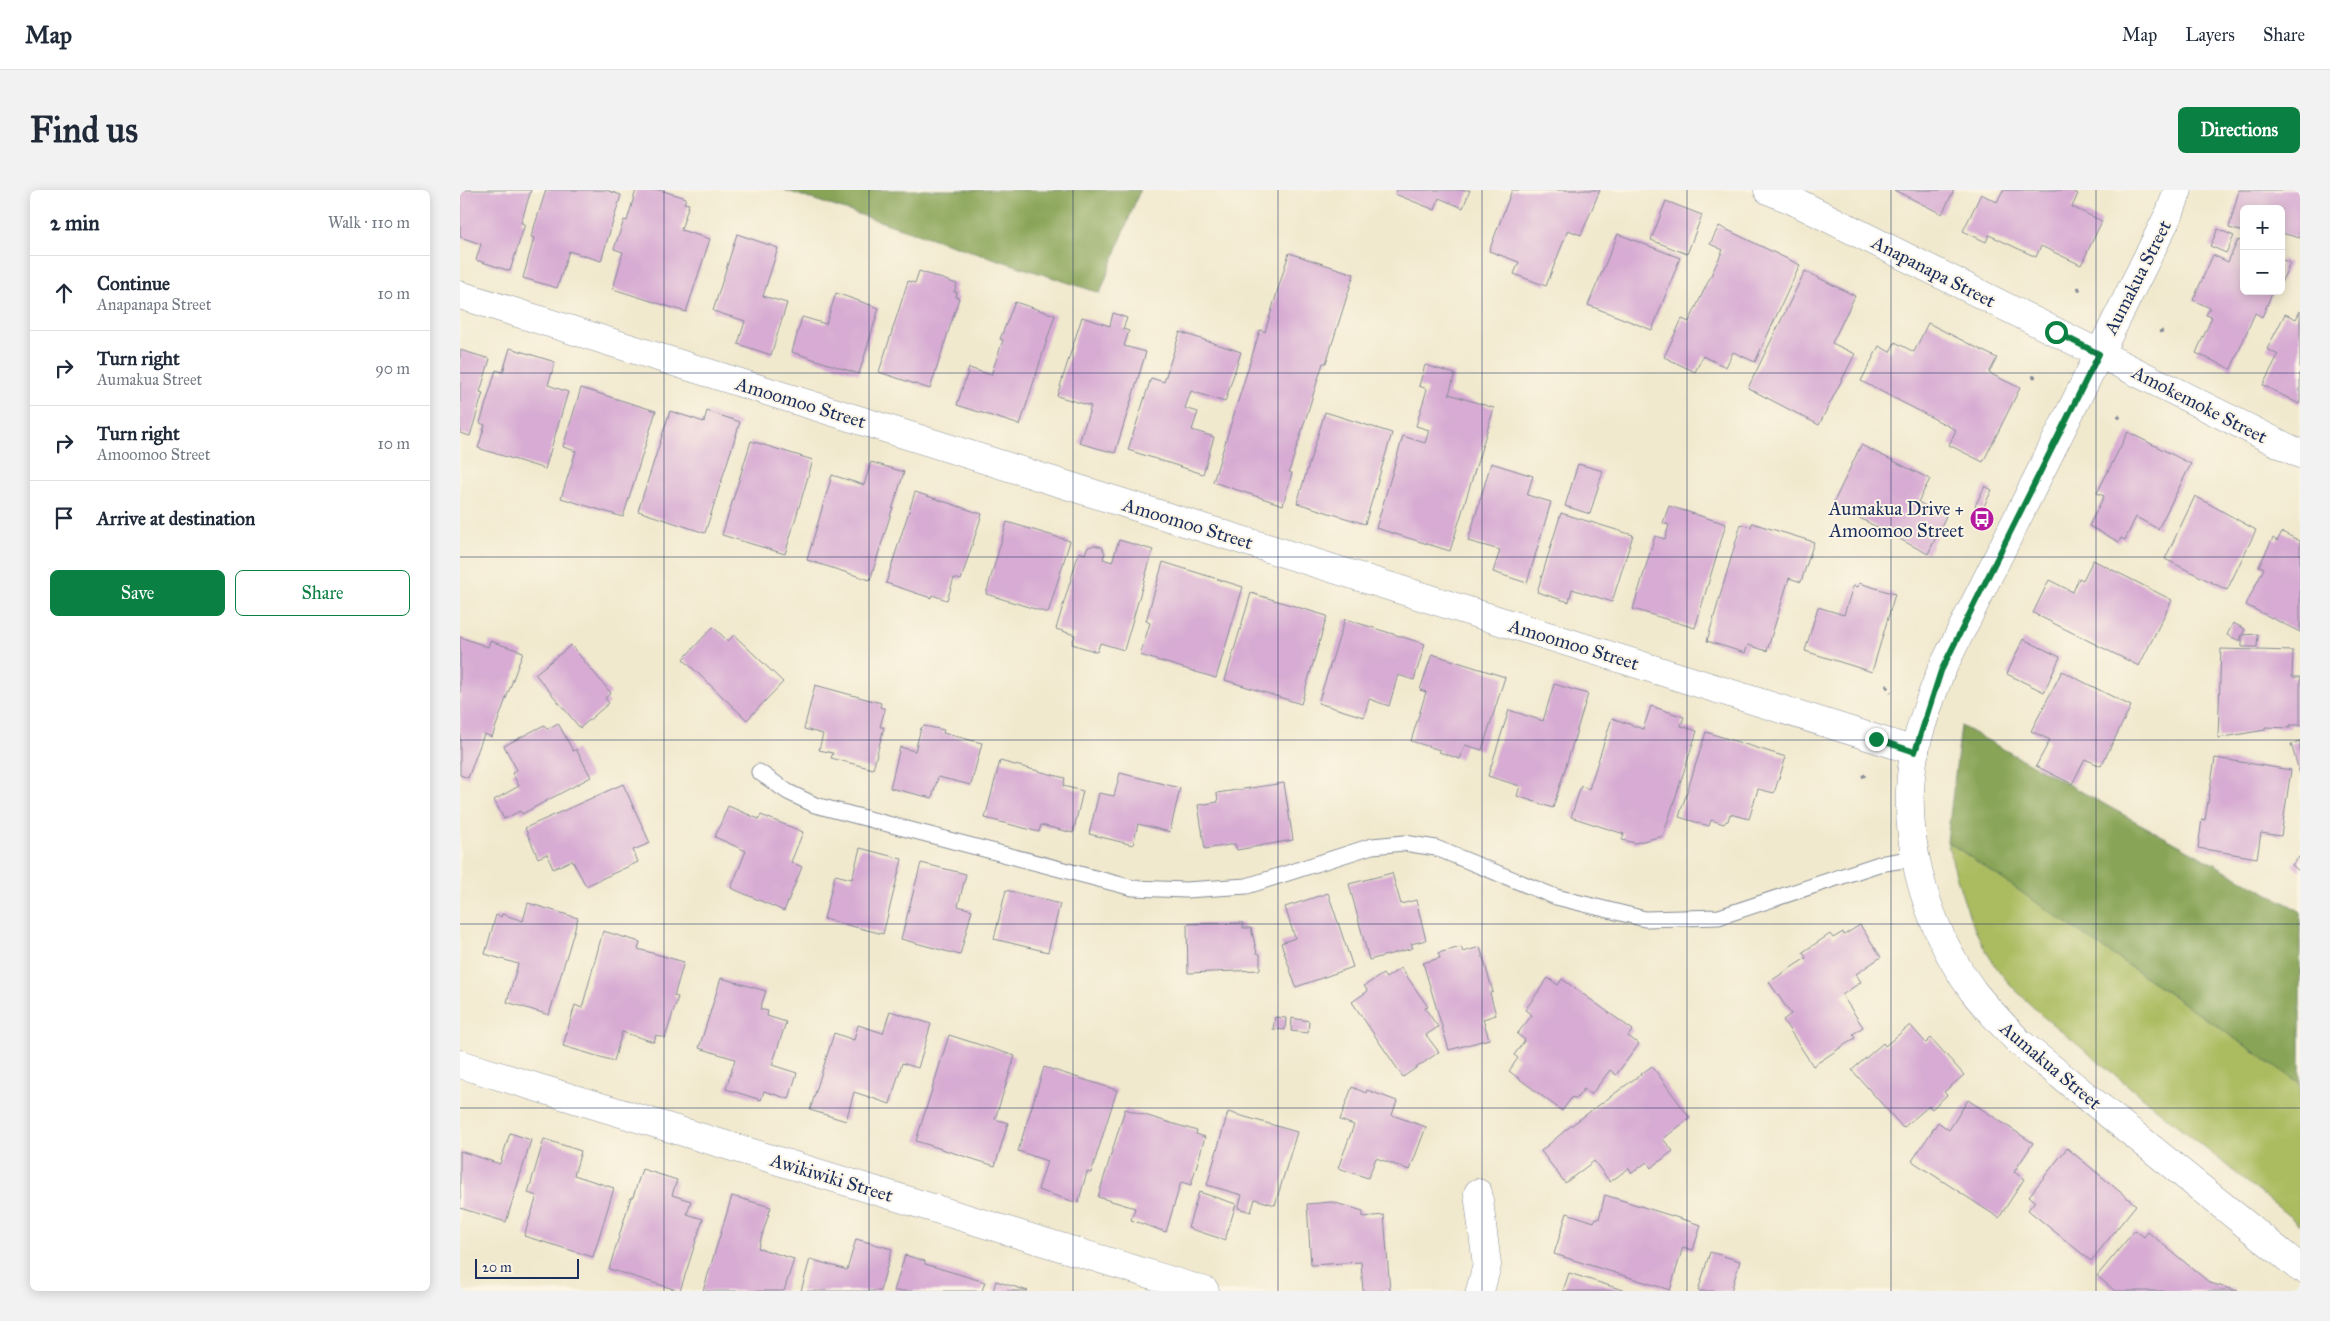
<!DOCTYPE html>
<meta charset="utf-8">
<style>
:root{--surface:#fff;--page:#f2f2f3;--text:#1f2937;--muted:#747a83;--line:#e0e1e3;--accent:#0b8043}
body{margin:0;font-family:"IM FELL Great Primer",serif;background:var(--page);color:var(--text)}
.controls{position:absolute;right:15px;top:15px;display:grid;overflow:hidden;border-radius:8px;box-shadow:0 2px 12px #0003}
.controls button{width:45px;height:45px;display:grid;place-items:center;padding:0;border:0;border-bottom:1px solid var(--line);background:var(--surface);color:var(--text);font:25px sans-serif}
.scale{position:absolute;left:15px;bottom:12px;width:104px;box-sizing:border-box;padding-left:5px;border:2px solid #1b2f5e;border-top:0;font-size:14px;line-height:18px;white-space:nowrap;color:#1b2f5e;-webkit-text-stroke:4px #fcf5e5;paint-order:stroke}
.stop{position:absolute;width:15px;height:15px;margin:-11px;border:4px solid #0b8043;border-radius:50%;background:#fff}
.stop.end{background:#0b8043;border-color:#fff;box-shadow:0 1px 5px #0008}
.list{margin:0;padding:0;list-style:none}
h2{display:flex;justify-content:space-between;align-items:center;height:65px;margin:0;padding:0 20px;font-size:21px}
h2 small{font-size:16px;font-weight:400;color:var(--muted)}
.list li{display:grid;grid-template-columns:32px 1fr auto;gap:15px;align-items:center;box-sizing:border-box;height:75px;padding:0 20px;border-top:1px solid var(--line)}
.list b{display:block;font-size:19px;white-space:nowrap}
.list p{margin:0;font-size:16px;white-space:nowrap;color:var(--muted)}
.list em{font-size:16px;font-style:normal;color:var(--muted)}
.actions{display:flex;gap:10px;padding:15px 20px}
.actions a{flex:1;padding:11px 0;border:1px solid var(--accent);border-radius:8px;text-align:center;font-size:18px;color:var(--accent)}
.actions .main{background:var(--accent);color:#fff}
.icon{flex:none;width:28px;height:28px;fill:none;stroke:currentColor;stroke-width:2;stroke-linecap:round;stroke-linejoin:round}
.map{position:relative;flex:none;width:1840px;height:1101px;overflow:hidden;border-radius:8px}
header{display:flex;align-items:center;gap:30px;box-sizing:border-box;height:70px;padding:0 25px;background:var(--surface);border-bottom:1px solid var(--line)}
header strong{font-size:24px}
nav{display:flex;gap:28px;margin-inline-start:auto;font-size:18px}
.intro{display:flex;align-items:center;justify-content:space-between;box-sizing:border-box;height:120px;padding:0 30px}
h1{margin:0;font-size:35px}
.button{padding:12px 22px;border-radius:8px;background:var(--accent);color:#fff;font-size:18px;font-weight:700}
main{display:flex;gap:30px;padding:0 30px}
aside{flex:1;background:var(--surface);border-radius:8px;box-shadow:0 2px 12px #0003}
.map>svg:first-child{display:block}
</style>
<header>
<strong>Map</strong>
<nav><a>Map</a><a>Layers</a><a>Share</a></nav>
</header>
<div class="intro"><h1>Find us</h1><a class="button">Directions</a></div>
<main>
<aside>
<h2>2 min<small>Walk · 110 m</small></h2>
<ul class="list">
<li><svg class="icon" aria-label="ahead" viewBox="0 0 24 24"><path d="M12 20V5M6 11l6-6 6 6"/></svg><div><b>Continue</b><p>Anapanapa Street</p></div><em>10 m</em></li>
<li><svg class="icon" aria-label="right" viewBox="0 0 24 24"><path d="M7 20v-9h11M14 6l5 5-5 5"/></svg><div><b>Turn right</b><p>Aumakua Street</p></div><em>90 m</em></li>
<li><svg class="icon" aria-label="right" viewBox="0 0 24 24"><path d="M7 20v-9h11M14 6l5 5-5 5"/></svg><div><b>Turn right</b><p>Amoomoo Street</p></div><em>10 m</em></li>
<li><svg class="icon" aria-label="arrive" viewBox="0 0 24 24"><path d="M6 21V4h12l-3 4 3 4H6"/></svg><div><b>Arrive at destination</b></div></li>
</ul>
<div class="actions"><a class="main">Save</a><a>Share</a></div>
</aside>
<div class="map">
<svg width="1840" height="1101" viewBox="0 0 1840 1101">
<rect width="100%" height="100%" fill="#fcf5e5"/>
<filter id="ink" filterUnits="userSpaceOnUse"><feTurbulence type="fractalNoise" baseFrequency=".02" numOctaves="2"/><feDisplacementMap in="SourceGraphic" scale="10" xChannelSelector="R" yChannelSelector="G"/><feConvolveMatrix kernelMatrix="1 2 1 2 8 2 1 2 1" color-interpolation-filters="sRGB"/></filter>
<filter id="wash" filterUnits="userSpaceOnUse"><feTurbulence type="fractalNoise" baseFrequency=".0096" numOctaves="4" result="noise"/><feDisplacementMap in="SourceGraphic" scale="20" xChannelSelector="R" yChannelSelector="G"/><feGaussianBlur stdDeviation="1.12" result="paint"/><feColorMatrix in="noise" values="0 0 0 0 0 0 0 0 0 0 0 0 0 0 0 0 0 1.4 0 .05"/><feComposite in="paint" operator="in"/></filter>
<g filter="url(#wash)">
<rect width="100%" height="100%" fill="#f1e9ce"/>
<path fill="#abbc60" stroke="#63765f" d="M 1487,651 L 1840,893 L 1840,1035 L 1580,824 C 1569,813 1557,802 1547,791 C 1513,751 1500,701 1487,651 Z"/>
<path fill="#88a456" stroke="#526a5a" d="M 324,0 L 680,0 L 640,103 Z
M 1501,536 L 1840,721 L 1840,893 L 1487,651 Z"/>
<g id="blocks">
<path fill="#d7abd3" d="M 0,0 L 71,0 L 61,33 L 65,34 L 50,81 L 16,70 L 21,54 L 0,47 Z
M 86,0 L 146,0 L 161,5 L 141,71 L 109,61 L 97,98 L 63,88 L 74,48 L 71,47 Z
M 176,0 L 200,0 L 226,8 L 224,13 L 229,14 L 221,40 L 250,49 L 226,122 L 153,99 L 163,62 L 154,59 L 164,30 L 167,31 Z
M 937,0 L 1010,0 L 1003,18 L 979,8 L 975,20 L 935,4 Z
M 1052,0 L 1140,0 L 1121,45 L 1108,40 L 1086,96 L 1054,84 L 1059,72 L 1029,61 Z
M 1434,0 L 1494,0 L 1482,24 Z
M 1543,0 L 1610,0 L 1618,4 L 1612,17 L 1642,31 L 1621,75 L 1581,56 L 1576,67 L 1529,45 L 1526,52 L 1503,41 L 1521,4 L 1537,12 Z
M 1779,0 L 1840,0 L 1840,48 L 1821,43 L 1821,19 L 1784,19 L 1784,42 L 1769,38 Z
M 1206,11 L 1242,25 L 1227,64 L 1191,50 Z
M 1259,36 L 1340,75 L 1295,172 L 1273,162 L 1266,177 L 1243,166 L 1235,182 L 1204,167 L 1222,129 L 1229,132 L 1263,60 L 1250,54 Z
M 1758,39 L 1774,46 L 1766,63 L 1750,56 Z
M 277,44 L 318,58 L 303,106 L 327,113 L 311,165 L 278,154 L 285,131 L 253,121 Z
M 1158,44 L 1220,68 L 1192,140 L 1128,115 Z
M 1778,50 L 1784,53 L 1784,101 L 1813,101 L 1802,127 L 1795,123 L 1771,179 L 1736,163 L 1752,127 L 1746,125 L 1750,118 L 1733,110 L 1753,65 L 1768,72 Z
M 829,63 L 894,84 L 866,173 L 863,173 L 829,282 L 832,283 L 823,315 L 753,292 L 800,140 L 805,142 Z
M 1821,69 L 1830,73 L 1821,93 Z
M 459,81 L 497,94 L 494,102 L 497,102 L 496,107 L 499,108 L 470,199 L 419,182 L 448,91 L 455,93 Z
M 1345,81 L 1395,106 L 1372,153 L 1395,164 L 1359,235 L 1288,198 Z
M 376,103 L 419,118 L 399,184 L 332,162 L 342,127 L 366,134 Z
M 555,112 L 595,125 L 560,235 L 497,215 L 509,178 L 531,185 L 543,150 L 540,149 Z
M 1840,121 L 1840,212 L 1839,214 L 1803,195 L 1818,165 L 1807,159 L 1825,124 L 1836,129 Z
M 653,123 L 667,128 L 663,139 L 669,141 L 664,156 L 686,162 L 655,263 L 619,253 L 631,216 L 597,206 L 622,127 L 650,136 Z
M 1468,133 L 1537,168 L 1529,183 L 1560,198 L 1523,272 L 1489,255 L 1496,240 L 1401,191 L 1419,156 L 1430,162 L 1435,152 L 1454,162 Z
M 720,142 L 781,162 L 765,212 L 731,201 L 725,218 L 738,222 L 732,240 L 754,247 L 743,284 L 668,260 L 691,188 L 704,192 Z
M 50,158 L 95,172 L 88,195 L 108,202 L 85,279 L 18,258 L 25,235 L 20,233 L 36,180 L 43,182 Z
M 0,160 L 30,169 L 20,202 L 23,203 L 10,246 L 0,243 Z
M 965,175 L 995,184 L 989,204 L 1034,218 L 990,361 L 916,338 L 943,246 L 965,253 L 969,240 L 956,236 L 967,199 L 959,196 Z
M 121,198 L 196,221 L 163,327 L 101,308 L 116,261 L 103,257 Z
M 210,221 L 244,232 L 247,221 L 280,232 L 245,343 L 178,321 Z
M 865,222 L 932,243 L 905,334 L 837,313 Z
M 1668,242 L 1731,274 L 1698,339 L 1676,327 L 1665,350 L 1661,348 L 1659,352 L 1629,336 L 1644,306 L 1637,303 Z
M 291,251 L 353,270 L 325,364 L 262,345 Z
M 1401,255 L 1470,289 L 1458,312 L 1486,326 L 1468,364 L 1373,314 Z
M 411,272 L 444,282 L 410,390 L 347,370 L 372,285 L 404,295 Z
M 1031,273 L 1073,286 L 1067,305 L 1091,312 L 1067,393 L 1033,382 L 1040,360 L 1008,351 Z
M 1118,274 L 1143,281 L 1130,324 L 1105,316 Z
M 1525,296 L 1532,300 L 1522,320 L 1515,316 Z
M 455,302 L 522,324 L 501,390 L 494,388 L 487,410 L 472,405 L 471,408 L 426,393 Z
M 1735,306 L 1796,340 L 1767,400 L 1705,369 Z
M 1209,316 L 1266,334 L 1235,438 L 1173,419 L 1195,346 L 1205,349 L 1209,335 L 1203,333 Z
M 1101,323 L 1173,345 L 1152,412 L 1112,399 L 1109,412 L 1077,402 Z
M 547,332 L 610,351 L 588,423 L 526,404 Z
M 1292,333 L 1354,352 L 1341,392 L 1329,388 L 1307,461 L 1288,455 L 1285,463 L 1247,451 L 1281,334 L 1291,337 Z
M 1822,342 L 1840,351 L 1840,442 L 1786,415 L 1804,378 L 1799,376 L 1813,348 L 1817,351 Z
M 659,350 L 693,360 L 664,460 L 640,453 L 637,462 L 612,454 L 615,445 L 596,439 L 619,362 L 625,364 L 627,358 L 634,355 L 642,357 L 645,363 L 643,369 L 652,372 Z
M 1633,370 L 1712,410 L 1679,476 L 1573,423 L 1589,390 L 1613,402 L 1619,388 L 1623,390 Z
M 703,372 L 783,397 L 756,488 L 680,465 L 690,433 L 686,431 Z
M 1399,393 L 1435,404 L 1412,482 L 1345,461 L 1358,417 L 1384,425 L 1393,396 L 1398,397 Z
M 791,403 L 867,426 L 841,514 L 765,490 Z
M 885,429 L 965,454 L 954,490 L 938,485 L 929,516 L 909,509 L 904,527 L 858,513 Z
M 1773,433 L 1785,439 L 1782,445 L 1798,444 L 1797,457 L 1782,457 L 1782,445 L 1780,451 L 1767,445 Z
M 253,437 L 268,451 L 274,445 L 323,492 L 287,530 L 223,469 Z
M 0,447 L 28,457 L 30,451 L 63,462 L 32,547 L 24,544 L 8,588 L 0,585 Z
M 1563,449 L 1600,467 L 1584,502 L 1547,484 Z
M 111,455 L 151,503 L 145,508 L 149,513 L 120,538 L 75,484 Z
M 1761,459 L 1833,461 L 1832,487 L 1840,487 L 1840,535 L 1830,535 L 1830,538 L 1805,537 L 1805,540 L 1758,548 Z
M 972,464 L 1045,487 L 1022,560 L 1005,555 L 1000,569 L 979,562 L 980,560 L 951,551 L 966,502 L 960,500 Z
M 1602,481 L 1671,516 L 1641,576 L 1625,569 L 1612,594 L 1576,576 L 1590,550 L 1571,541 Z
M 1094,494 L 1128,504 L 1093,618 L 1057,606 L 1060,596 L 1028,586 L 1049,520 L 1083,531 Z
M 355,495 L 421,513 L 420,517 L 425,519 L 420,537 L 424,537 L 413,579 L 371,568 L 373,563 L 359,560 L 363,544 L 344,539 Z
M 1191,516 L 1224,527 L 1221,536 L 1237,541 L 1203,646 L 1175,653 L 1162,650 L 1164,644 L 1111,627 L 1121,596 L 1129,599 L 1152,528 L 1183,539 Z
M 98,533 L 113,561 L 116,559 L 131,587 L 62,624 L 60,621 L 44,629 L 34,610 L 59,596 L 52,583 L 57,580 L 44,556 L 84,535 L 87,539 Z
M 464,536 L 484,540 L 483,543 L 522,553 L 511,595 L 478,587 L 472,608 L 430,598 L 440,557 L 455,561 L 461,538 Z
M 1246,542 L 1326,567 L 1314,603 L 1298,599 L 1289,629 L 1270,624 L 1268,631 L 1266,631 L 1264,634 L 1251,630 L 1249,636 L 1219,627 Z
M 1840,551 L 1840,584 L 1831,554 Z
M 1755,568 L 1831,580 L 1821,646 L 1801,643 L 1797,668 L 1738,658 L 1742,629 L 1745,630 Z
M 540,571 L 605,588 L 603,596 L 623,601 L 613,643 L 581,635 L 579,642 L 525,628 Z
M 660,583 L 720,598 L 710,642 L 678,634 L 673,655 L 629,644 L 639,603 L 654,606 Z
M 824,593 L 833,650 L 777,660 L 775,654 L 745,659 L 738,615 L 758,612 L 757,603 Z
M 163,594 L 190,653 L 173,660 L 178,672 L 126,696 L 112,670 L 93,679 L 87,664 L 78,668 L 65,638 Z
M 268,616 L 299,629 L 301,625 L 343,642 L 331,672 L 342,677 L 324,721 L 271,698 L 286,661 L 255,647 Z
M 400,658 L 442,669 L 423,744 L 364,729 L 375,685 L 392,689 Z
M 1840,666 L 1840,682 L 1832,675 Z
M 461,673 L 506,684 L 498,716 L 512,720 L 500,765 L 441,749 Z
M 932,683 L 941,714 L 956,710 L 966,750 L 951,754 L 953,758 L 909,770 L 889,694 Z
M 546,700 L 600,714 L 588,762 L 534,749 Z
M 868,703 L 893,777 L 836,797 L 821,753 L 835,748 L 825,717 Z
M 68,713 L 118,728 L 89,825 L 47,812 L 58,774 L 25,764 L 36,725 L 41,727 L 42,724 L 63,731 Z
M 783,733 L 783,738 L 791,738 L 797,763 L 800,764 L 800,780 L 728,783 L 727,734 Z
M 1400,735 L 1421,767 L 1396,784 L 1401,792 L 1382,805 L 1403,837 L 1393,844 L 1395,848 L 1353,876 L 1323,830 L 1331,824 L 1309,792 L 1346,768 L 1343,762 L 1370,744 L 1373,748 L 1383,742 L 1384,745 Z
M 143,741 L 180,752 L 178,759 L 224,772 L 214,806 L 218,807 L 205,848 L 196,845 L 194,852 L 162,842 L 154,871 L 103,856 L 115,815 L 122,818 Z
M 1001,757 L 1003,762 L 1020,757 L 1033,802 L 1030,803 L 1036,825 L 1023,829 L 1029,849 L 989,860 L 963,773 L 980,768 L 978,763 Z
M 941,778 L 968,817 L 965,818 L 978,837 L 966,845 L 979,862 L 943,887 L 892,812 L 908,801 L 904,796 L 923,784 L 926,788 Z
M 261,788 L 306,801 L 300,819 L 308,821 L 307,826 L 326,832 L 312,875 L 337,883 L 329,909 L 304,901 L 301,910 L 266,899 L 275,869 L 239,858 Z
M 1088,788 L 1098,795 L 1102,789 L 1173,840 L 1168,846 L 1179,854 L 1156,885 L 1150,880 L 1131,905 L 1124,899 L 1116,909 L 1112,907 L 1102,921 L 1049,881 L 1058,868 L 1054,865 L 1065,850 L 1057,844 L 1072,825 L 1065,820 Z
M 430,821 L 471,834 L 458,878 L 442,873 L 430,914 L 394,902 L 386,931 L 350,920 L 374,843 L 394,850 L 398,835 L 423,843 Z
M 815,827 L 826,828 L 825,840 L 813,839 Z
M 832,828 L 849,831 L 848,843 L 831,841 Z
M 1450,835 L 1466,853 L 1471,848 L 1504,885 L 1484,902 L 1487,905 L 1472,919 L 1469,916 L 1443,938 L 1392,880 L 1423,853 L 1425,856 Z
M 489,845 L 555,866 L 535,929 L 548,933 L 535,976 L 456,951 Z
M 1192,876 L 1230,928 L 1203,949 L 1213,961 L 1191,978 L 1187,972 L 1172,983 L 1169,978 L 1150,992 L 1134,971 L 1105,993 L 1081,961 L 1108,938 Z
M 584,877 L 657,900 L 631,983 L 627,982 L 618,1013 L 578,1000 L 587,971 L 558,961 Z
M 892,897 L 906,903 L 907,900 L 937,911 L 932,925 L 966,937 L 950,980 L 916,968 L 908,988 L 878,978 L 894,935 L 880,930 Z
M 1508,910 L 1573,953 L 1554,982 L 1564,989 L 1539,1028 L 1452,971 L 1478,932 L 1489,940 Z
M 665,919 L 737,941 L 736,944 L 745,947 L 731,995 L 721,992 L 706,1042 L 671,1030 L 675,1018 L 638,1007 Z
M 768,922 L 837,942 L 815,1015 L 795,1009 L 791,1022 L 778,1018 L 782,1005 L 747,995 Z
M 50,943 L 71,950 L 46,1032 L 0,1018 L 0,961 L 40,974 Z
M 84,949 L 121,961 L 114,985 L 154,998 L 133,1067 L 64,1046 L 77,1006 L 68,1003 Z
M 1607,958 L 1676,1015 L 1631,1071 L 1568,1020 L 1575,1011 L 1569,1006 Z
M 182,979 L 217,990 L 212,1005 L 231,1011 L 227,1024 L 243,1029 L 220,1101 L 149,1079 L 171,1007 L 173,1007 Z
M 739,1002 L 776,1014 L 765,1050 L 728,1038 Z
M 1145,1005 L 1241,1035 L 1233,1060 L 1223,1057 L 1210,1100 L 1094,1064 L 1107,1023 L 1134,1032 L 1136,1028 L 1139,1029 Z
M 272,1006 L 311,1017 L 298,1058 L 334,1069 L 324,1101 L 243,1101 Z
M 872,1012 L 903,1021 L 903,1027 L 924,1025 L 930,1101 L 903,1101 L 901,1072 L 851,1075 L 847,1014 Z
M 1675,1040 L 1684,1047 L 1688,1042 L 1750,1093 L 1778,1101 L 1655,1101 L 1637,1086 Z
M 396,1049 L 432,1059 L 420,1101 L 341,1101 L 350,1069 L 387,1080 Z
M 1250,1062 L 1280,1071 L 1271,1101 L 1238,1101 Z
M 445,1065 L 465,1071 L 465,1074 L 525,1092 L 522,1101 L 434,1101 Z
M 1109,1083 L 1166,1101 L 1103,1101 Z
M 536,1091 L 568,1101 L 533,1101 Z"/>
</g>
</g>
<g filter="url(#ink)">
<use href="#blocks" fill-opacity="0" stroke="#868c96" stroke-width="1"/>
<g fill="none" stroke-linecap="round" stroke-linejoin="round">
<defs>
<path id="service" d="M 299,582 L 328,602 L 355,615 L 673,698 L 726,700 L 787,696 L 912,656 L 944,653 L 976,658 L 1096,707 L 1185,729 L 1259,727 L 1419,674 L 1456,668"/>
<path id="minor" d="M 1308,0 L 1332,10 L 1840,264
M 0,105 L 1455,561
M 0,874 L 745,1101
M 1018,1003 L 1027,1075 L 1020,1101"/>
<path id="tertiary" d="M 1718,0 L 1710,22 L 1481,481 C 1471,507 1461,533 1455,560 C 1438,642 1465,735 1513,801 C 1527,819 1543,835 1559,852 L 1840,1078"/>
</defs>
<use href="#service" stroke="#868c96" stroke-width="17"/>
<use href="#minor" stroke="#868c96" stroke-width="29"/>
<use href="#tertiary" stroke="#868c96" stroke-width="29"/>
<path stroke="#868c96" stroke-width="3" stroke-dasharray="4 4" stroke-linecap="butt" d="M 1618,97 L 1621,103
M 1699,142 L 1706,140
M 1572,187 L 1579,186
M 1658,225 L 1661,231
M 1426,495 L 1431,503
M 1402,587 L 1408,583"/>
<use href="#service" stroke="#fff" stroke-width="15"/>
<use href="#minor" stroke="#fff" stroke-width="28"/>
<use href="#tertiary" stroke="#fff" stroke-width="28"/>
</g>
</g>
<g fill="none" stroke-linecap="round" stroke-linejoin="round" filter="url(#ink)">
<path stroke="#0b8043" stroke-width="6" d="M 1416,549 L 1455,562 L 1481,481 L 1639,164 L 1596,142"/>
</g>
<path fill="none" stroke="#1b2f5e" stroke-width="1" stroke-opacity="0.55" d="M 204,0 L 204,1101M 409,0 L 409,1101M 613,0 L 613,1101M 818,0 L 818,1101M 1022,0 L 1022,1101M 1227,0 L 1227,1101M 1431,0 L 1431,1101M 1636,0 L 1636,1101M 0,183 L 1840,183M 0,367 L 1840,367M 0,550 L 1840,550M 0,734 L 1840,734M 0,918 L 1840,918"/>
<defs>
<symbol id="bus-disc" viewBox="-11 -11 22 22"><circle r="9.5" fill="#b5179e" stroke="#fcf5e5"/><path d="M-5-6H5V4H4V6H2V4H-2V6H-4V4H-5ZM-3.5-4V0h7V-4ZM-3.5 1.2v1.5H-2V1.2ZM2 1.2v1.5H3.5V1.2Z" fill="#fff"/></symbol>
</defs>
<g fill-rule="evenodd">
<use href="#bus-disc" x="1508" y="315" width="28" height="28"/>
</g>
<g text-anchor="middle" stroke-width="4" stroke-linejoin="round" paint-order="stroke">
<g font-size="19" fill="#1b2f5e" stroke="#fcf5e5">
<text transform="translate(1474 81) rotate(27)" y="7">Anapanapa Street</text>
<text transform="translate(1677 87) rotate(-63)" y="7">Aumakua Street</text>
<text transform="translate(341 212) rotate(17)" y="7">Amoomoo Street</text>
<text transform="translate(1740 214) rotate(27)" y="7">Amokemoke Street</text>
<text transform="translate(728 333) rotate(17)" y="7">Amoomoo Street</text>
<text transform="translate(1114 454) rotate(17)" y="7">Amoomoo Street</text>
<text transform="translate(1591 875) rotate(40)" y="7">Aumakua Street</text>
<text transform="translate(372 987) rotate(17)" y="7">Awikiwiki Street</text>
</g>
<g font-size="19" fill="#1b2f5e" stroke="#fcf5e5" text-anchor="end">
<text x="1504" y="325">Aumakua Drive +<tspan x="1504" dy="22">Amoomoo Street</tspan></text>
</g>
</g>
</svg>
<div class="controls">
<button>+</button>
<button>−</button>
</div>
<div class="scale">20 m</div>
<div class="stop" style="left:1596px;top:142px"></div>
<div class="stop end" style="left:1416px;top:549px"></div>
</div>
</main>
